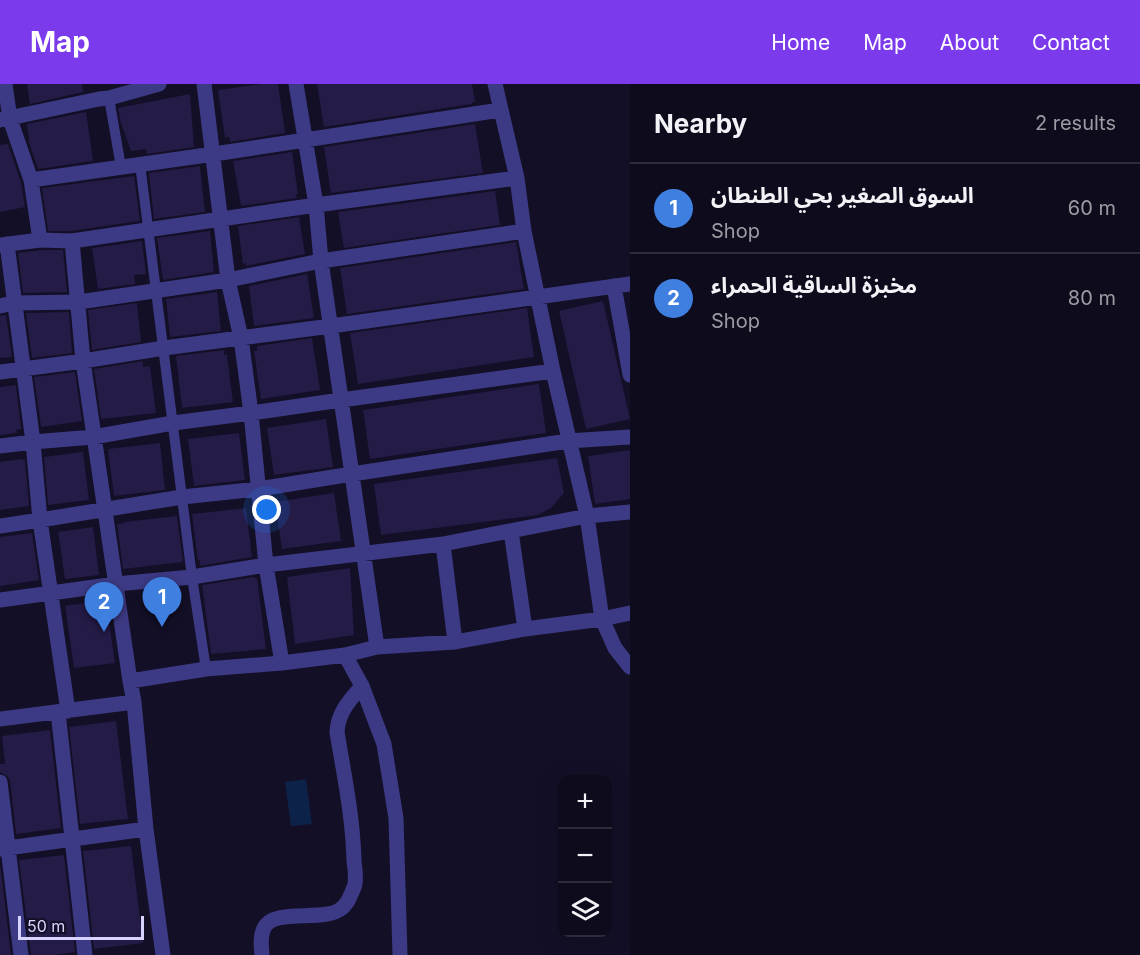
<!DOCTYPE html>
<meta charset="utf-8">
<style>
:root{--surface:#0e0b1c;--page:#171425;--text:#f1f3f6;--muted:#9b9ba3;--line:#2e2b3b;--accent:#7c3aed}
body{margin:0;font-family:Inter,"Noto Sans Arabic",sans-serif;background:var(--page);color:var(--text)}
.controls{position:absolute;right:18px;bottom:18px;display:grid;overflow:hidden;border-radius:12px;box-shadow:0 6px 24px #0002}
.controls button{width:54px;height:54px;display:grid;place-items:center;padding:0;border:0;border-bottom:2px solid var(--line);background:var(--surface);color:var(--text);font:30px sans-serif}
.scale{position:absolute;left:18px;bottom:15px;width:126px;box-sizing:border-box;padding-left:6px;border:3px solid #d9d4ff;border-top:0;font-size:16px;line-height:21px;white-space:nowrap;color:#d9d4ff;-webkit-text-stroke:4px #130f26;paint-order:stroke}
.you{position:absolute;left:267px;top:426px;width:21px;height:21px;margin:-15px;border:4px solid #fff;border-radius:50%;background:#1a73e8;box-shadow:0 0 0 9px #1a73e833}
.badge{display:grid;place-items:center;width:39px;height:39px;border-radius:50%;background:var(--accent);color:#fff;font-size:20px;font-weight:700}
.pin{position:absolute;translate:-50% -50px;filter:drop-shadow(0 2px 3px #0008)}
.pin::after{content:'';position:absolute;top:32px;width:21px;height:18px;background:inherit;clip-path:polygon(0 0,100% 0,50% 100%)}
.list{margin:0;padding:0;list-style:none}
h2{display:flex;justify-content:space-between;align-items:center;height:78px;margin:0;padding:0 24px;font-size:26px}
h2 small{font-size:20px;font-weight:400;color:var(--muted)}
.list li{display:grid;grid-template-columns:39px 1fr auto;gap:18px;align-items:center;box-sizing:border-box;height:90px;padding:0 24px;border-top:2px solid var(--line)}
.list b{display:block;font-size:22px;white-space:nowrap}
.list p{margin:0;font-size:20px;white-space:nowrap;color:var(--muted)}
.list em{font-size:20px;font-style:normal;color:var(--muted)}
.icon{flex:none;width:33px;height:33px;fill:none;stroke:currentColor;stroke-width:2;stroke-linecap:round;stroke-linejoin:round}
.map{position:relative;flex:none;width:630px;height:871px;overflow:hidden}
header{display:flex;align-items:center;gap:36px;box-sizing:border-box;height:84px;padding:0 30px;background:var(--accent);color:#fff}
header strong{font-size:28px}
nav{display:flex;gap:33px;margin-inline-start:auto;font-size:21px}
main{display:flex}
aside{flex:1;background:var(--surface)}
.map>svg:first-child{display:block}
</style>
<header>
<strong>Map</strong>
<nav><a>Home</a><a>Map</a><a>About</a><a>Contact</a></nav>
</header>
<main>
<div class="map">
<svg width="630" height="871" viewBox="0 0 630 871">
<rect width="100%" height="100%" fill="#130f26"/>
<path fill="#0c2248" d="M 306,695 L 312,740 L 291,742 L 285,698 Z"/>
<path fill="#241b47" d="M 27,0 L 82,0 L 83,8 L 30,20 Z
M 261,0 L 278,0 L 285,49 L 230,58 L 229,53 L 225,54 L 218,6 Z
M 317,0 L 472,0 L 475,18 L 472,18 L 472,20 L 324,43 Z
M 190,10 L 194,63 L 147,70 L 146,65 L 131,67 L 121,39 L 118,24 Z
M 86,28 L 93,77 L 38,85 L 28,56 L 29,56 L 27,40 Z
M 475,40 L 483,89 L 331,109 L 324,63 Z
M 8,60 L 21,98 L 25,123 L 0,128 L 0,61 Z
M 292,68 L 298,110 L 296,110 L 297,114 L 241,122 L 233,77 Z
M 200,82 L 205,128 L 154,135 L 149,89 Z
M 134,92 L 140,137 L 71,147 L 48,147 L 42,104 Z
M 495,107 L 500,141 L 344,164 L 338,128 Z
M 299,133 L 305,170 L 246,182 L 246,179 L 243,180 L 238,142 Z
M 210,147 L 214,188 L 163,196 L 157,154 Z
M 142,157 L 146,190 L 134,191 L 135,200 L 98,205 L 92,164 Z
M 516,158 L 524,205 L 347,230 L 340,184 Z
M 42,166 L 63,166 L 67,208 L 23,209 L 18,169 Z
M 307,190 L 314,234 L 254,242 L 249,202 Z
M 217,208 L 221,247 L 170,253 L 166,215 Z
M 603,217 L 630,335 L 586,345 L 559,227 Z
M 137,219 L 141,258 L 92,266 L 88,226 Z
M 527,224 L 534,273 L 358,300 L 350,249 Z
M 69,228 L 72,269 L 32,274 L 26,229 Z
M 6,231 L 12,273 L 0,274 L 0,232 Z
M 312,254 L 320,306 L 261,315 L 254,267 L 257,267 L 257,262 Z
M 224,266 L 224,271 L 227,271 L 233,318 L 182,324 L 176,272 Z
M 143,277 L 143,283 L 150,282 L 156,329 L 101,335 L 94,285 Z
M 75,288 L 82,337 L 41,343 L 34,293 Z
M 539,300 L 546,349 L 370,375 L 363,326 Z
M 16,301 L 21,345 L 16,346 L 17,349 L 0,351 L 0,303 Z
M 326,335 L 333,383 L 274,391 L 267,344 Z
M 239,349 L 245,396 L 194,402 L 188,355 Z
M 160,359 L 165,406 L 114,412 L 108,365 Z
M 630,366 L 630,415 L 595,420 L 588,372 Z
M 83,368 L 89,416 L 48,421 L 44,373 Z
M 557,374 L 564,409 L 551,424 L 538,431 L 381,451 L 374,400 Z
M 21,375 L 21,376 L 25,376 L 29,422 L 0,426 L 0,378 Z
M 334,409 L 341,457 L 282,465 L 275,418 Z
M 246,424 L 252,473 L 200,482 L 200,476 L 198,477 L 192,430 Z
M 177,432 L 183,478 L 123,485 L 117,440 L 124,439 L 124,438 Z
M 93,443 L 99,491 L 65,495 L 58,448 Z
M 32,449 L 39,496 L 0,502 L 0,453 Z
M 350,484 L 354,551 L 295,560 L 287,493 Z
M 254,493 L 254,494 L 257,494 L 266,565 L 211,570 L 202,501 Z
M 106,516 L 115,579 L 74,584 L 65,522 Z
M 116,637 L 128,735 L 80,740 L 69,643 Z
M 50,646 L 61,744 L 16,750 L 10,696 L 7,692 L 0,688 L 0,680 L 5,680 L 2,652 Z
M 131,762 L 143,859 L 94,865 L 83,767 Z
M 64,771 L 75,868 L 54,871 L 31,871 L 19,776 Z
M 0,779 L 11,871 L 0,871 Z"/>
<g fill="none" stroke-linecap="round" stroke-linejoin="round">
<path stroke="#3d3a85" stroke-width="10" d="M 109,14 L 121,83
M 140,80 L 192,493 L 206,585"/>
<path stroke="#3d3a85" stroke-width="15" d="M 5,0 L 10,35 L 31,96 L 40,156
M 204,0 L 228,196 L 241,254 L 251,329 L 266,481 L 282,579
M 296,0 L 316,121 L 321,177 L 377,563
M 495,0 L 517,94 L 524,147 L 553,287 L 587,432 L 602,535 L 615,564 L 630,583
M 0,36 L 99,15 L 109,14 L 159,0
M 31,96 L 214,70 L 500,26
M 72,157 L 83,277 L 130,597 L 134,618 L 146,745 L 163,871
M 7,160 L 33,358 L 40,436 L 68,627
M 0,161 L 40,156 L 72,157 L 316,121 L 517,94
M 614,202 L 630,291
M 0,222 L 14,219 L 79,218 L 228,196 L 321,177 L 524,147
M 0,288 L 83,277 L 164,264 L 331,242 L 630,200
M 0,362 L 33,358 L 93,353 L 173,339 L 251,329 L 341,316 L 553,287
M 0,442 L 40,436 L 182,413 L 259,405 L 352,390 L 568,357 L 630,353
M 511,447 L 525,545
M 443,460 L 455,558
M 0,516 L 116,500 L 192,493 L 266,481 L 443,460 L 587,432 L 630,428
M 345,571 L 362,602 L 384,660 L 396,734 L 400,871
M 130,597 L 206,585 L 282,579 L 345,571 L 377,563 L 455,558 L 525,545 L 602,535 L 630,529
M 58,628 L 85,871
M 0,635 L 134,618
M 0,698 L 21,871
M 0,765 L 146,745
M 262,871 C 261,862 260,852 264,844 C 274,823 325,839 342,824 C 345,822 346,819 348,817 C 350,812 354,805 355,800 C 356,793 355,784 354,777 C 353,733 344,691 337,648 C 338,628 350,616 362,602"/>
</g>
</svg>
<div class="controls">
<button>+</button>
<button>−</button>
<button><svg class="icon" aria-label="layers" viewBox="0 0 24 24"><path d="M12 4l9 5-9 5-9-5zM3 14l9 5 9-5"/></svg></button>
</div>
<div class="scale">50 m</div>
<div class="you"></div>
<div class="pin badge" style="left:162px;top:543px;background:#3f7fe0">1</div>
<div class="pin badge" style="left:104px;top:548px;background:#3f7fe0">2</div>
</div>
<aside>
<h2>Nearby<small>2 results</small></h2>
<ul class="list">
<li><span class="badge" style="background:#3f7fe0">1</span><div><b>السوق الصغير بحي الطنطان</b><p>Shop</p></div><em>60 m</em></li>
<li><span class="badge" style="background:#3f7fe0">2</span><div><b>مخبزة الساقية الحمراء</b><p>Shop</p></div><em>80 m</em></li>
</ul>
</aside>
</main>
